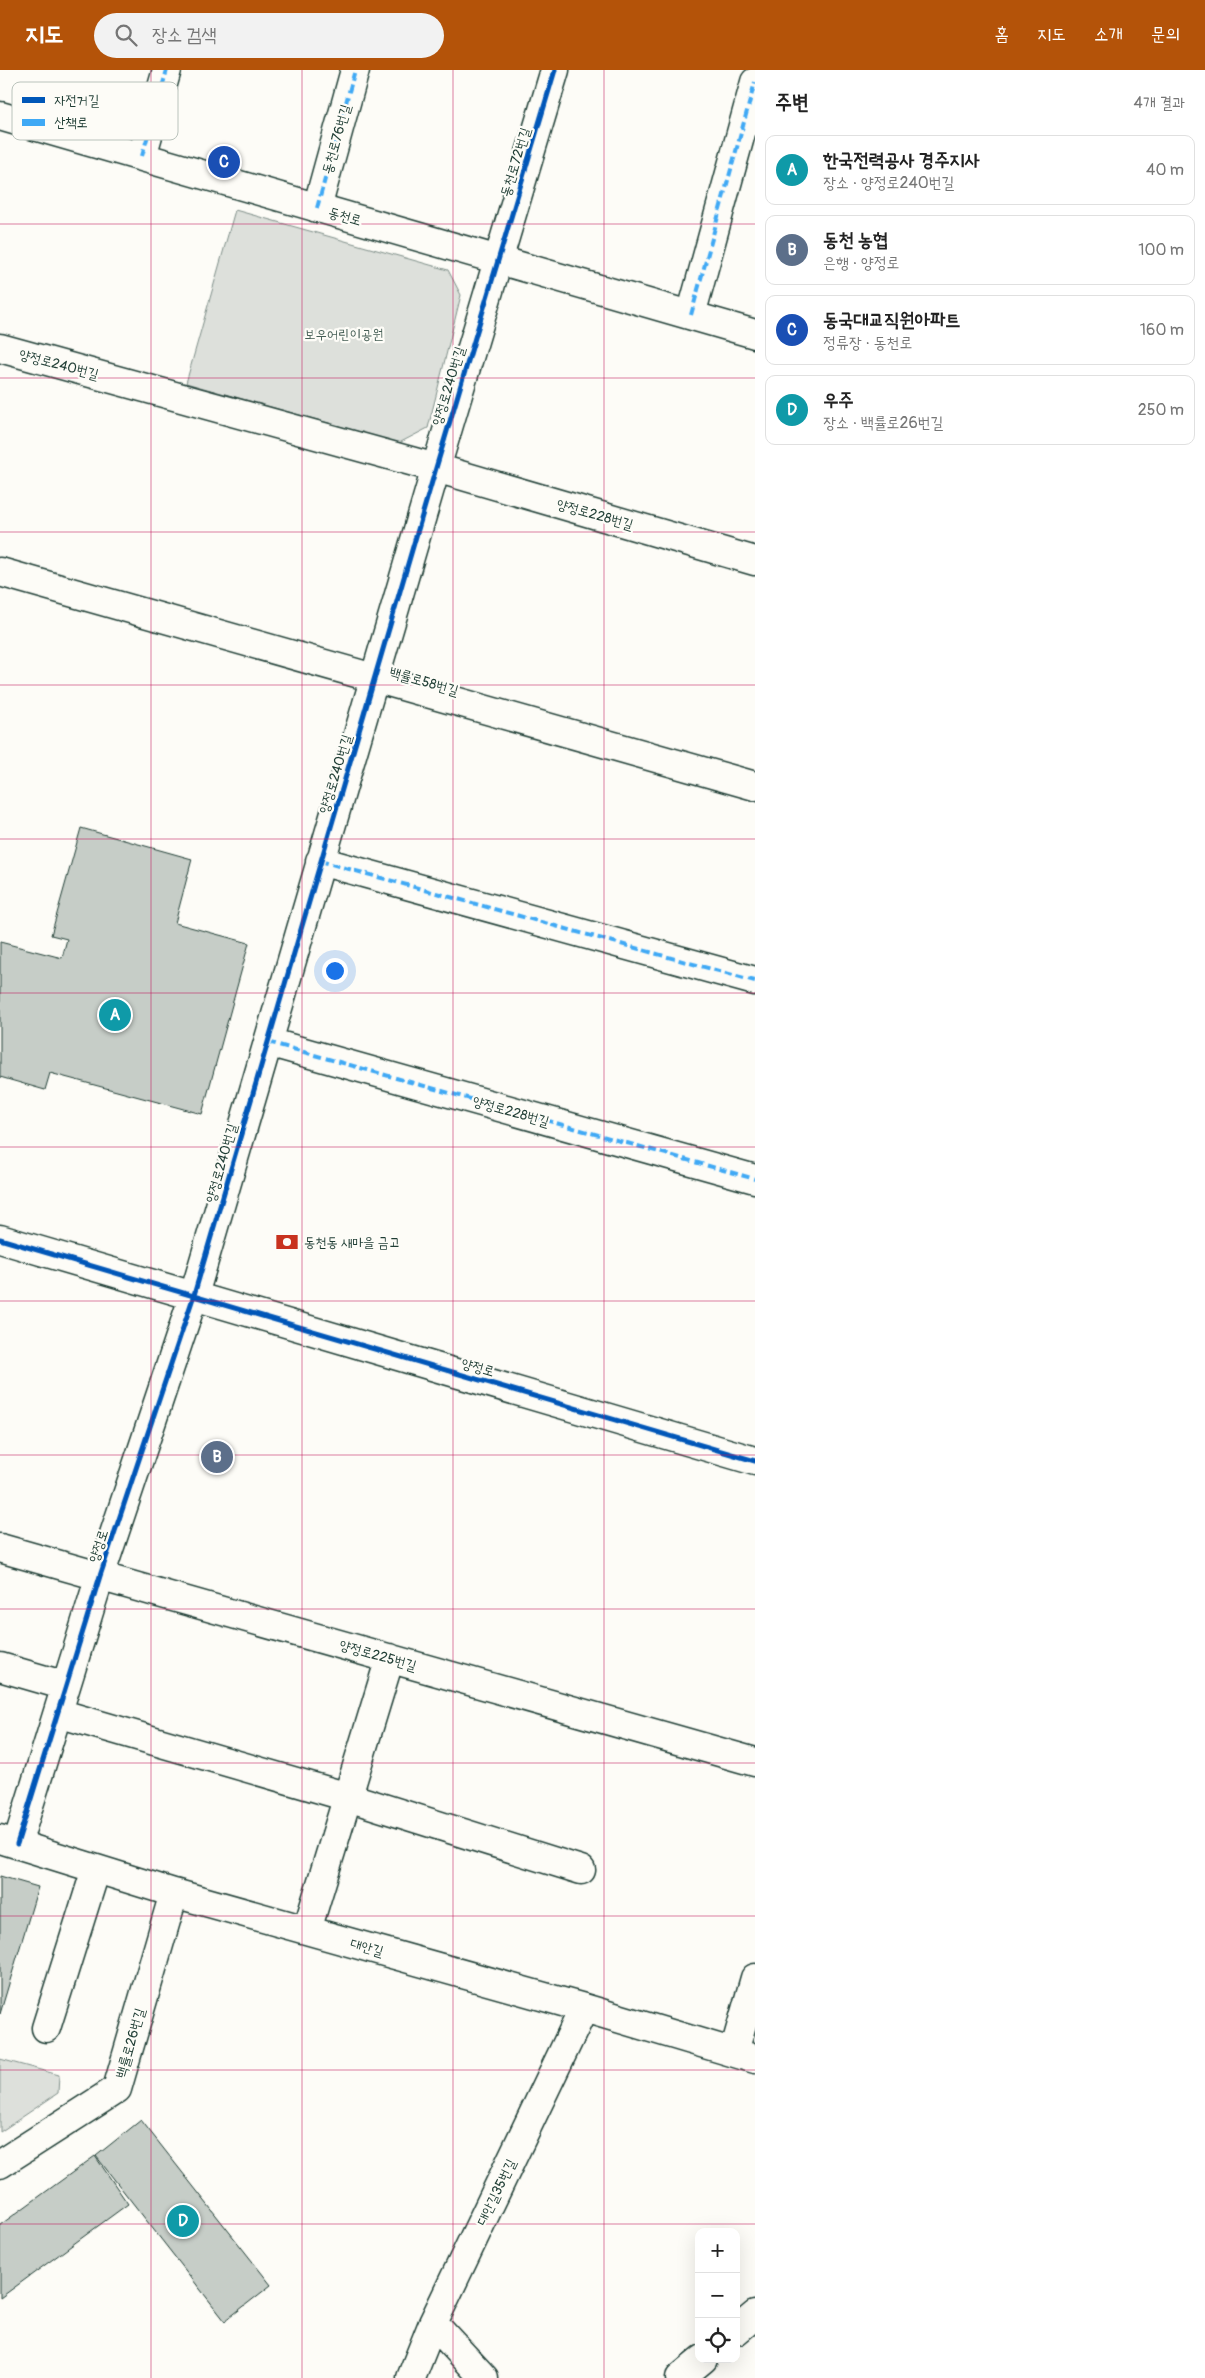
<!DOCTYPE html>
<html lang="ko">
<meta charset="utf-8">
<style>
:root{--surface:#fff;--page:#f2f2f2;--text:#222;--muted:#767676;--line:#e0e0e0;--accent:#b45309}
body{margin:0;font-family:Pangolin,"Poor Story",sans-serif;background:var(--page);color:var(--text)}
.controls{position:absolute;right:15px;bottom:15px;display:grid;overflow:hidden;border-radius:10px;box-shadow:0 5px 20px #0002}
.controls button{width:45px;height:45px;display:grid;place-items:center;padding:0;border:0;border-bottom:1px solid var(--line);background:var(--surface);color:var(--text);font:25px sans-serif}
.you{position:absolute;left:334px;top:900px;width:18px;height:18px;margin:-12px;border:4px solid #fff;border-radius:50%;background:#1a73e8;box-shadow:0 0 0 8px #1a73e833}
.badge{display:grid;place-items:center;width:32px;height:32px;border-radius:50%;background:var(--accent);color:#fff;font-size:16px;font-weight:700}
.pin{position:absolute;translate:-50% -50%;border:2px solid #fff;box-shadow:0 1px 5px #0006}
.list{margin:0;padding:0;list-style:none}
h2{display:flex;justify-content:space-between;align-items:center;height:65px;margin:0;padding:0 20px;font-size:21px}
h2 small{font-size:16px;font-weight:400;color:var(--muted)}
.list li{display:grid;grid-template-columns:32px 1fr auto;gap:15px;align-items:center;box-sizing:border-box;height:70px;margin:0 10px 10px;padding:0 10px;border:1px solid var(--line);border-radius:10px}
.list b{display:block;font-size:19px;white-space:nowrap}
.list p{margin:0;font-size:16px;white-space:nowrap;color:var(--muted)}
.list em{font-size:16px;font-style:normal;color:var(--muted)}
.icon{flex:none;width:28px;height:28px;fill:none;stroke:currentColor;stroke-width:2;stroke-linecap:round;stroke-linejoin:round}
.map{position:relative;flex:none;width:755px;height:2308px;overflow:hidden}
header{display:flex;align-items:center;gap:30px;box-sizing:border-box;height:70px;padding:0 25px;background:var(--accent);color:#fff}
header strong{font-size:24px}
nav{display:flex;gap:28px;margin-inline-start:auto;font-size:18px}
.search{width:350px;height:45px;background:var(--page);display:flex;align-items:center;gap:12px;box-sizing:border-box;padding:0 18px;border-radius:28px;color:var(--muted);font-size:19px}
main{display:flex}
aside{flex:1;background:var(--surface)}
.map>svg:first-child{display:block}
</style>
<header>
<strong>지도</strong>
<div class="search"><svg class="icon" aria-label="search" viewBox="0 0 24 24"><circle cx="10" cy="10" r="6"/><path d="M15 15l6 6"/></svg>장소 검색</div>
<nav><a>홈</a><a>지도</a><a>소개</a><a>문의</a></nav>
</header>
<main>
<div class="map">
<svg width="755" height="2308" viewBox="0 0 755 2308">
<rect width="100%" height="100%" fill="#fdfcf7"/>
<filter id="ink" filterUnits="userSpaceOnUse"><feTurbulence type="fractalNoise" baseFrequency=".02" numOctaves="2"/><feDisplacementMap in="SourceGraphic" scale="10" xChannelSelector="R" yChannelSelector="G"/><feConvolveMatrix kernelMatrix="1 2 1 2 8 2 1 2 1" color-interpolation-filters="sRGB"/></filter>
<g filter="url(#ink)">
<path fill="#dde0db" stroke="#7e8e88" d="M 235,140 L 448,200 L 461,225 L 428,358 L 399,373 L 186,313 Z
M 0,1989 L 59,2005 L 58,2023 L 0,2062 Z"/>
<path fill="#c6cdc7" stroke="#1f3d34" d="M 81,758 L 192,789 L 175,853 L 249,873 L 202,1044 L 50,1003 L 45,1020 L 0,1007 L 0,872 L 62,888 L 67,869 L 51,865 Z
M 0,1806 L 38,1817 L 0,1944 Z
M 141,2050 L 271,2215 L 225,2251 L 96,2086 Z
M 95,2086 L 128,2134 L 0,2228 L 0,2155 Z"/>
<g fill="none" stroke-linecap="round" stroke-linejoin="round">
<defs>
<path id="minor" d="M 142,86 L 167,0
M 317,138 L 355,0
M 691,245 L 755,12
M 0,278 L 436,398 L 755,491
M 0,502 L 755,716
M 320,791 L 755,911
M 268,972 L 755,1109
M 0,1478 L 755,1692
M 0,1597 L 66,1616
M 58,1643 L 348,1727 L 581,1800
M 0,1769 L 174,1823 L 584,1938 L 755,1989
M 17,1774 L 100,1506 L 194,1225 L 436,398 L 555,0
M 307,1860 L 390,1588
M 46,1958 L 96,1799
M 734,1982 L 755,1908
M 0,2094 L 117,2019 L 174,1823
M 433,2253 L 484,2308
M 736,2261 L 755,2245
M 411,2308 L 433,2253 L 584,1938
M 680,2308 L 703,2289"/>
<path id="tertiary" d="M 0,46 L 755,264
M 0,1169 L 755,1391"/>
</defs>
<use href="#minor" stroke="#1f3d34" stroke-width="31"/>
<use href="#tertiary" stroke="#1f3d34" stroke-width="31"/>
<use href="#minor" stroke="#fdfcf7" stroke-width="28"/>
<use href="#tertiary" stroke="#fdfcf7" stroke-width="28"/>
<path stroke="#3fa9f5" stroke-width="4" stroke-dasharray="8 4" stroke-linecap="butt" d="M 142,86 L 167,0
M 317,138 L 355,0
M 691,245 L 755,12
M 320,791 L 755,911
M 268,972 L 755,1109"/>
<defs>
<path id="cycleway" d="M 0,1169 L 755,1391
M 17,1774 L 100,1506 L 194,1225 L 436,398 L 555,0"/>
</defs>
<use href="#cycleway" stroke="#fdfcf7" stroke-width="8"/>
<use href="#cycleway" stroke="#0057b8" stroke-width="5"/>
</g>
</g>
<path fill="none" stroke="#c2185b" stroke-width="1" stroke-opacity="0.55" d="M 151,0 L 151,2308M 302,0 L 302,2308M 453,0 L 453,2308M 604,0 L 604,2308M 0,154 L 755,154M 0,308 L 755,308M 0,462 L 755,462M 0,615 L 755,615M 0,769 L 755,769M 0,923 L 755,923M 0,1077 L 755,1077M 0,1231 L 755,1231M 0,1385 L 755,1385M 0,1539 L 755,1539M 0,1693 L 755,1693M 0,1846 L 755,1846M 0,2000 L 755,2000M 0,2154 L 755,2154"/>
<defs>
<symbol id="bank-bare" viewBox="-9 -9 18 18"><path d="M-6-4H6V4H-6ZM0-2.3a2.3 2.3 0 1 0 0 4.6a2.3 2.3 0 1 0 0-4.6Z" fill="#c8321e" stroke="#fdfcf7" stroke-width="2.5" paint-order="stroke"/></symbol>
</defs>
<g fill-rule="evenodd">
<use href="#bank-bare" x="271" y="1156" width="32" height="32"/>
</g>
<g text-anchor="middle" stroke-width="4.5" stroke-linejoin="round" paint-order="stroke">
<g font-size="14" fill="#1f3d34" stroke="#fdfcf7">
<text transform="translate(336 69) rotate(-74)" y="5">동천로76번길</text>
<text transform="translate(515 92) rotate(-73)" y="5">동천로72번길</text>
<text transform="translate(345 146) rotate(16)" y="5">동천로</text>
<text transform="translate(59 294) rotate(15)" y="5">양정로240번길</text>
<text transform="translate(448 316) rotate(-73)" y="5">양정로240번길</text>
<text transform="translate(595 444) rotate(16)" y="5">양정로228번길</text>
<text transform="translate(424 611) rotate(16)" y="5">백률로58번길</text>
<text transform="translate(335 704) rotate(-73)" y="5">양정로240번길</text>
<text transform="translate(511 1041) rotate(16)" y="5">양정로228번길</text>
<text transform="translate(221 1093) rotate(-74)" y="5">양정로240번길</text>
<text transform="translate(478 1297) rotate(16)" y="5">양정로</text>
<text transform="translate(98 1476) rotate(-72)" y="5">양정로</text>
<text transform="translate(378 1585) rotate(16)" y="5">양정로225번길</text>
<text transform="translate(367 1877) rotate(16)" y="5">대안길</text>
<text transform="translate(130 1973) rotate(-74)" y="5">백률로26번길</text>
<text transform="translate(496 2122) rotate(-64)" y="5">대안길35번길</text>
</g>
<g font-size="14" fill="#455e55" stroke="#fdfcf7">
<text x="344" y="269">보우어린이공원</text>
</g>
<g font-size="14" fill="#1f3d34" stroke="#fdfcf7" text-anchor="start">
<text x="304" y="1177">동천동 새마을 금고</text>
</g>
</g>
<rect x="12" y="12" width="166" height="58" rx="8" fill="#fdfcf7" stroke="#bac3bc" stroke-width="1"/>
<rect x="22" y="27" width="23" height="6" fill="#0057b8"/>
<rect x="22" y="49" width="23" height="7" fill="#3fa9f5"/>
<g font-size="14" fill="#1f3d34">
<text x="54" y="35">자전거길</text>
<text x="54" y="57">산책로</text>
</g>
</svg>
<div class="controls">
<button>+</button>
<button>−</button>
<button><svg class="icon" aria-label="locate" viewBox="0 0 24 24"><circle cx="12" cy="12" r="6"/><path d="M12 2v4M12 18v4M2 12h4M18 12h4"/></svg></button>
</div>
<div class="you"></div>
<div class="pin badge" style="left:115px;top:945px;background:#0f9aa8">A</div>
<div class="pin badge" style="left:217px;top:1387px;background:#5c6f8a">B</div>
<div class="pin badge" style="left:224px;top:92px;background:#1a4fb4">C</div>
<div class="pin badge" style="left:183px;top:2151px;background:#0f9aa8">D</div>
</div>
<aside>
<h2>주변<small>4개 결과</small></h2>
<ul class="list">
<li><span class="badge" style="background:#0f9aa8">A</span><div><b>한국전력공사 경주지사</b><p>장소 · 양정로240번길</p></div><em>40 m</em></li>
<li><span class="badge" style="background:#5c6f8a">B</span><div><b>동천 농협</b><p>은행 · 양정로</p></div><em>100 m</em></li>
<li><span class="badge" style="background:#1a4fb4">C</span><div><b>동국대교직원아파트</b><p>정류장 · 동천로</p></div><em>160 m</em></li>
<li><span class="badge" style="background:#0f9aa8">D</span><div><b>우주</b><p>장소 · 백률로26번길</p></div><em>250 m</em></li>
</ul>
</aside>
</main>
